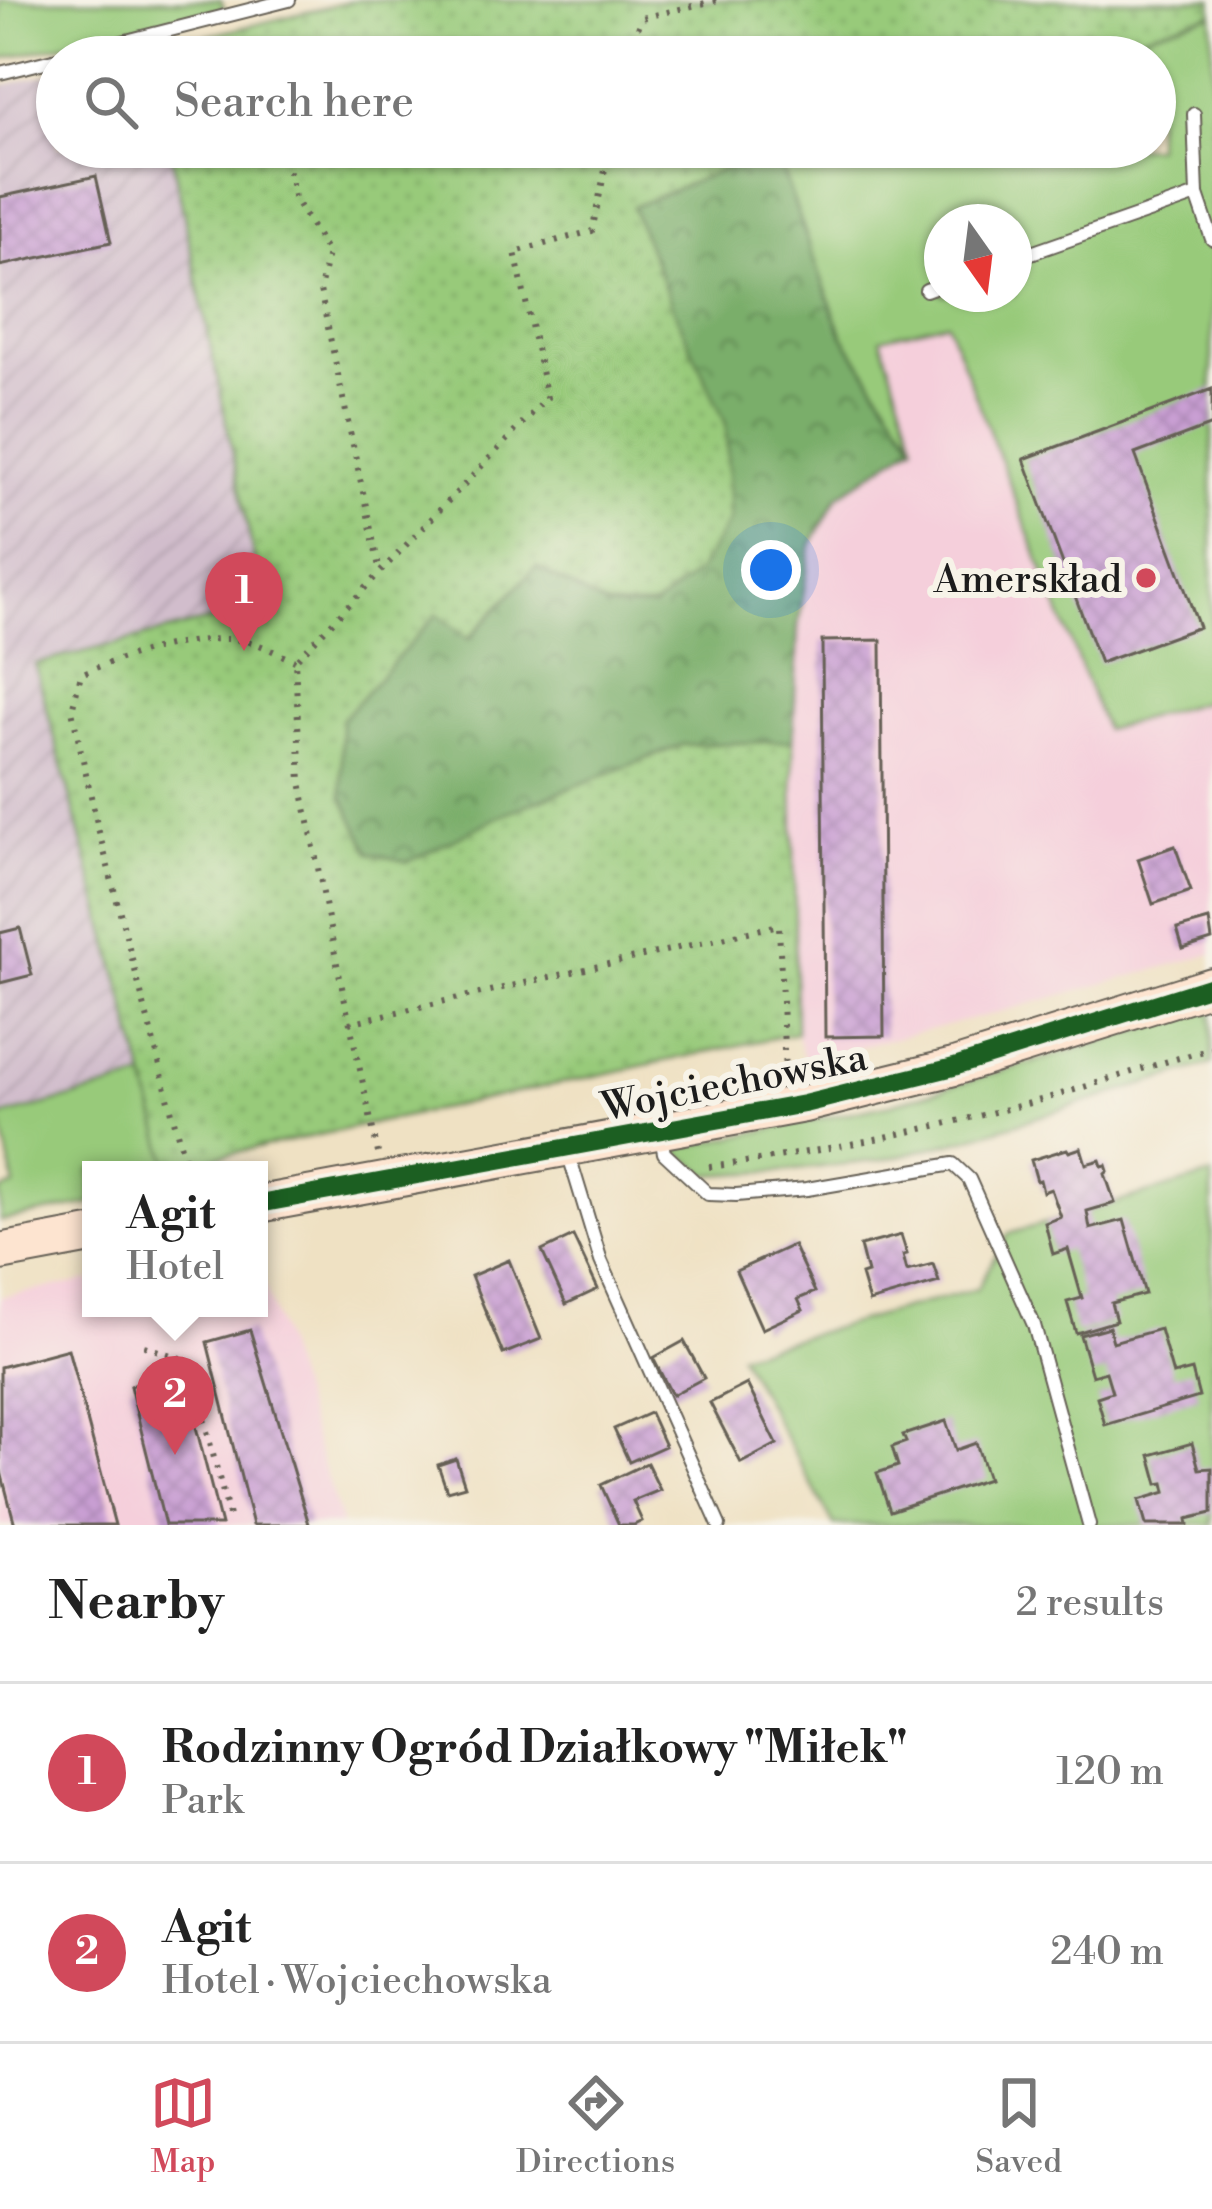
<!DOCTYPE html>
<meta charset="utf-8">
<style>
:root{--surface:#fff;--page:#f6f6f6;--text:#222;--muted:#767676;--line:#e0e0e0;--accent:#d1495b}
body{margin:0;font-family:"Libre Bodoni",serif;background:var(--page);color:var(--text)}
.compass{position:absolute;left:924px;top:204px;width:108px;height:108px;border-radius:50%;background:var(--surface);box-shadow:0 3px 9px #0004;rotate:166deg}
.you{position:absolute;left:771px;top:570px;width:42px;height:42px;margin:-30px;border:9px solid #fff;border-radius:50%;background:#1a73e8;box-shadow:0 0 0 18px #1a73e833}
.badge{display:grid;place-items:center;width:78px;height:78px;border-radius:50%;background:var(--accent);color:#fff;font-size:39px;font-weight:700}
.pin{position:absolute;translate:-50% -99px;filter:drop-shadow(0 3px 6px #0008)}
.pin::after{content:'';position:absolute;top:63px;width:42px;height:36px;background:inherit;clip-path:polygon(0 0,100% 0,50% 100%)}
.popup{position:absolute;left:82px;top:1161px;width:186px;height:156px;box-sizing:border-box;display:grid;place-content:center;border-radius:0px;background:var(--surface);filter:drop-shadow(0 3px 9px #0005);font-size:39px;white-space:nowrap;color:var(--muted)}
.popup b{font-size:45px;color:var(--text)}
.popup::after{content:'';position:absolute;left:50%;top:100%;margin-left:-24px;border:24px solid transparent;border-top-color:var(--surface)}
.list{margin:0;padding:0;list-style:none}
h2{display:flex;justify-content:space-between;align-items:center;height:156px;margin:0;padding:0 48px;font-size:51px}
h2 small{font-size:39px;font-weight:400;color:var(--muted)}
.list li{display:grid;grid-template-columns:78px 1fr auto;gap:36px;align-items:center;box-sizing:border-box;height:180px;padding:0 48px;border-top:3px solid var(--line)}
.list b{display:block;font-size:45px;white-space:nowrap}
.list p{margin:0;font-size:39px;white-space:nowrap;color:var(--muted)}
.list em{font-size:39px;font-style:normal;color:var(--muted)}
.icon{flex:none;width:66px;height:66px;fill:none;stroke:currentColor;stroke-width:2;stroke-linecap:round;stroke-linejoin:round}
.map{position:relative;flex:none;width:1212px;height:1525px;overflow:hidden}
.search{position:absolute;background:var(--surface);box-shadow:0 3px 9px #0004;left:36px;right:36px;top:36px;height:132px;display:flex;align-items:center;gap:30px;box-sizing:border-box;padding:0 42px;border-radius:66px;color:var(--muted);font-size:45px}
.sheet{height:516px;background:var(--surface)}
nav{display:flex;justify-content:space-around;align-items:center;box-sizing:border-box;height:168px;border-top:3px solid var(--line);background:var(--surface);font-size:33px;color:var(--muted)}
nav a{display:grid;justify-items:center;gap:6px}
nav .on{color:var(--accent)}
.map>svg:first-child{display:block}
</style>
<div class="map">
<svg width="1212" height="1525" viewBox="0 0 1212 1525">
<defs>
<pattern id="industrial-furrows" width="10" height="10" patternUnits="userSpaceOnUse" patternTransform="scale(3)"><rect width="10" height="10" fill="#d1bdcc"/><path d="M-1 1l2-2M0 10L10 0M9 11l2-2" fill="none" stroke="#b3a2af"/></pattern>
<pattern id="forest-crowns" width="20" height="18" patternUnits="userSpaceOnUse" patternTransform="scale(3)"><rect width="20" height="18" fill="#7aae6a"/><path d="M2 6a3 3 0 1 1 6 0M12 15a3 3 0 1 1 6 0" fill="none" stroke="#638d56"/></pattern>
<pattern id="garden-dots" width="8" height="8" patternUnits="userSpaceOnUse" patternTransform="scale(3)"><rect width="8" height="8" fill="#98ca7a"/><path d="M2 2h.1M6 6h.1" fill="none" stroke="#82ad69" stroke-width="1.8" stroke-linecap="round"/></pattern>
<pattern id="building-cross-hatch" width="8" height="8" patternUnits="userSpaceOnUse" patternTransform="scale(3)"><rect width="8" height="8" fill="#c99fd3"/><path d="M0 0l8 8M0 8l8-8" fill="none" stroke="#ac88b5"/></pattern>
</defs>
<rect width="100%" height="100%" fill="#f7f3e8"/>
<filter id="ink" filterUnits="userSpaceOnUse"><feTurbulence type="fractalNoise" baseFrequency=".00833" numOctaves="2"/><feDisplacementMap in="SourceGraphic" scale="24" xChannelSelector="R" yChannelSelector="G"/><feConvolveMatrix kernelMatrix="1 2 1 2 8 2 1 2 1" color-interpolation-filters="sRGB"/></filter>
<filter id="wash" filterUnits="userSpaceOnUse"><feTurbulence type="fractalNoise" baseFrequency=".004" numOctaves="4" result="noise"/><feDisplacementMap in="SourceGraphic" scale="48" xChannelSelector="R" yChannelSelector="G"/><feGaussianBlur stdDeviation="2.7" result="paint"/><feColorMatrix in="noise" values="0 0 0 0 0 0 0 0 0 0 0 0 0 0 0 0 0 1.4 0 .05"/><feComposite in="paint" operator="in"/></filter>
<g filter="url(#wash)">
<rect width="100%" height="100%" fill="#efe1c3"/>
<path fill="#f5cfdb" d="M 947,321 L 1105,729 L 1212,699 L 1212,954 L 985,1016 L 805,1060 L 796,1033 L 793,741 L 798,628 L 811,545 L 838,496 L 915,443 L 881,338 Z
M 259,1267 L 342,1525 L 0,1525 L 0,1297 L 91,1280 L 91,1308 L 259,1308 Z"/>
<path fill="url(#industrial-furrows)" d="M 57,72 L 57,147 L 170,147 L 264,607 L 35,664 L 145,1078 L 0,1117 L 0,86 Z"/>
<path fill="#98ca7a" stroke="#5a734b" stroke-width="3" fill-rule="evenodd" d="M 0,0 L 221,0 L 224,8 L 0,59 Z
M 1212,14 L 1212,699 L 1105,730 L 947,322 L 881,338 L 915,444 L 842,335 L 774,148 L 1155,147 L 1155,57 L 1071,57 ZM 942,222 L 1014,222 L 1014,294 L 942,294 Z
M 1212,1009 L 1212,1064 L 962,1140 L 882,1160 L 786,1171 L 709,1175 L 674,1149 L 891,1104 Z
M 145,1078 L 170,1170 L 91,1170 L 91,1204 L 0,1221 L 0,1191 L 15,1186 L 0,1117 Z
M 1212,1175 L 1212,1525 L 834,1525 L 739,1354 L 977,1289 L 1008,1234 Z"/>
<path fill="url(#forest-crowns)" stroke="#4b6543" stroke-width="3" d="M 774,148 L 842,335 L 915,444 L 838,496 L 811,545 L 798,628 L 793,741 L 682,745 L 508,812 L 408,862 L 370,853 L 342,795 L 341,720 L 437,613 L 469,639 L 536,567 L 607,607 L 654,607 L 671,303 L 632,207 Z"/>
<path fill="url(#garden-dots)" stroke="#5a734b" stroke-width="3" d="M 356,0 L 1212,0 L 1212,14 L 1071,57 L 151,57 L 150,50 Z
M 170,147 L 777,147 L 632,207 L 671,303 L 726,424 L 730,519 L 698,572 L 654,607 L 607,607 L 536,567 L 468,639 L 437,614 L 341,720 L 342,795 L 370,853 L 408,862 L 508,812 L 682,745 L 793,741 L 796,1033 L 169,1167 L 35,664 L 264,607 Z"/>
<g id="blocks">
<path fill="url(#building-cross-hatch)" d="M 96,176 L 111,242 L 0,266 L 0,197 Z
M 1212,389 L 1212,425 L 1135,454 L 1199,627 L 1100,663 L 1024,459 Z
M 881,640 L 884,1036 L 825,1037 L 822,641 Z
M 1175,846 L 1191,891 L 1153,904 L 1138,859 Z
M 1209,920 L 1212,940 L 1183,949 L 1177,929 Z
M 20,928 L 32,975 L 0,983 L 0,933 Z
M 1081,1148 L 1086,1164 L 1100,1160 L 1102,1166 L 1106,1165 L 1108,1171 L 1105,1174 L 1115,1203 L 1087,1211 L 1090,1229 L 1124,1220 L 1145,1294 L 1111,1303 L 1116,1321 L 1076,1333 L 1067,1302 L 1082,1298 L 1068,1249 L 1053,1254 L 1045,1223 L 1061,1217 L 1051,1189 L 1043,1192 L 1040,1180 L 1037,1181 L 1031,1160 L 1067,1149 L 1069,1152 Z
M 901,1235 L 907,1254 L 903,1255 L 907,1271 L 933,1264 L 939,1282 L 869,1302 L 861,1275 L 867,1273 L 860,1246 Z
M 573,1236 L 598,1289 L 566,1304 L 542,1251 Z
M 793,1245 L 815,1292 L 798,1299 L 803,1310 L 762,1329 L 736,1271 Z
M 509,1260 L 541,1339 L 503,1354 L 471,1276 Z
M 1109,1327 L 1113,1342 L 1160,1329 L 1173,1375 L 1192,1370 L 1199,1397 L 1105,1425 L 1097,1397 L 1112,1392 L 1106,1372 L 1092,1376 L 1080,1335 Z
M 250,1330 L 309,1524 L 305,1525 L 253,1525 L 207,1342 Z
M 684,1341 L 704,1378 L 672,1395 L 653,1358 Z
M 68,1349 L 115,1525 L 15,1525 L 0,1468 L 0,1367 Z
M 182,1372 L 221,1525 L 165,1525 L 130,1386 Z
M 747,1384 L 777,1444 L 741,1463 L 710,1403 Z
M 650,1413 L 665,1446 L 629,1462 L 614,1429 Z
M 946,1421 L 956,1450 L 976,1443 L 988,1479 L 890,1511 L 877,1473 L 898,1466 L 892,1447 L 906,1442 L 903,1435 Z
M 1192,1443 L 1199,1469 L 1212,1468 L 1212,1513 L 1187,1519 L 1188,1525 L 1146,1525 L 1139,1500 L 1166,1492 L 1164,1483 L 1158,1484 L 1150,1455 Z
M 456,1459 L 465,1486 L 447,1491 L 438,1465 Z
M 647,1463 L 660,1490 L 633,1501 L 642,1521 L 634,1525 L 619,1525 L 601,1485 Z"/>
</g>
</g>
<g filter="url(#ink)">
<use href="#blocks" fill-opacity="0" stroke="#666156" stroke-width="3"/>
<g fill="none" stroke-linecap="round" stroke-linejoin="round">
<defs>
<path id="lane" d="M 63,57 L 289,0
M 0,73 L 57,59
M 1194,114 L 1197,195
M 1014,259 L 1197,195 L 1212,239
M 926,290 L 942,284
M 660,1132 L 664,1153 L 708,1194 L 736,1195 L 807,1189 L 953,1164 L 969,1179 L 1034,1325 L 1089,1525
M 567,1149 L 601,1261 L 719,1525"/>
<path id="secondary" d="M 259,1204 L 804,1104 L 954,1067 L 1212,986
M 0,1252 L 91,1235"/>
</defs>
<use href="#lane" stroke="#666156" stroke-width="16"/>
<use href="#secondary" stroke="#666156" stroke-width="40"/>
<path stroke="#666156" stroke-width="6" stroke-dasharray="3 9" stroke-linecap="butt" d="M 565,57 L 633,41 L 642,18 L 718,0
M 630,57 L 633,41
M 284,147 L 294,198 L 328,253 L 320,290 L 380,572
M 349,1023 L 779,925 L 785,1075
M 378,1153 L 336,959 L 301,782 L 295,661 L 547,398 L 515,252 L 592,231 L 610,147
M 709,1167 C 817,1153 921,1131 1026,1104 C 1089,1087 1149,1065 1212,1049
M 187,1170 L 98,828 L 72,710 L 81,674 C 121,656 208,630 250,642 C 265,646 280,655 295,661
M 144,1346 L 189,1361 L 230,1520"/>
<use href="#lane" stroke="#fff" stroke-width="12"/>
<use href="#secondary" stroke="#fde4d0" stroke-width="36"/>
<defs>
<path id="cycleway" d="M 259,1204 L 804,1104 L 954,1067 L 1212,986"/>
</defs>
<use href="#cycleway" stroke="#f7f3e8" stroke-width="26"/>
<use href="#cycleway" stroke="#1b5e20" stroke-width="18"/>
</g>
</g>
<circle fill="#d1495b" stroke="#f7f3e8" stroke-width="4.5" cx="1146" cy="578" r="12"/>
<g text-anchor="middle" stroke-width="12" stroke-linejoin="round" paint-order="stroke">
<g font-size="39" fill="#1c1c1c" stroke="#f7f3e8" text-anchor="end">
<text x="1122" y="592">Amerskład</text>
</g>
<g font-size="39" fill="#1c1c1c" stroke="#f7f3e8">
<text transform="translate(734 1081) rotate(-11)" y="14">Wojciechowska</text>
</g>
</g>
</svg>
<svg class="compass" viewBox="-18 -18 36 36"><path d="M0-13l5 13h-10z" fill="#e53935"/><path d="M0 13l5-13h-10z" fill="#767676"/></svg>
<div class="you"></div>
<div class="pin badge" style="left:244px;top:651px">1</div>
<div class="pin badge" style="left:175px;top:1455px">2</div>
<div class="popup"><b>Agit</b>Hotel</div>
<div class="search"><svg class="icon" aria-label="search" viewBox="0 0 24 24"><circle cx="10" cy="10" r="6"/><path d="M15 15l6 6"/></svg>Search here</div>
</div>
<section class="sheet">
<h2>Nearby<small>2 results</small></h2>
<ul class="list">
<li><span class="badge">1</span><div><b>Rodzinny Ogród Działkowy &quot;Miłek&quot;</b><p>Park</p></div><em>120 m</em></li>
<li><span class="badge">2</span><div><b>Agit</b><p>Hotel · Wojciechowska</p></div><em>240 m</em></li>
</ul>
</section>
<nav>
<a class="on"><svg class="icon" aria-label="map" viewBox="0 0 24 24"><path d="M3 6l6-2 6 2 6-2v14l-6 2-6-2-6 2zM9 4v14M15 6v14"/></svg>Map</a>
<a><svg class="icon" aria-label="directions" viewBox="0 0 24 24"><path d="M12 3l9 9-9 9-9-9zM9 14v-3h6M13 9l2 2-2 2"/></svg>Directions</a>
<a><svg class="icon" aria-label="saved" viewBox="0 0 24 24"><path d="M7 4h10v16l-5-4-5 4z"/></svg>Saved</a>
</nav>
